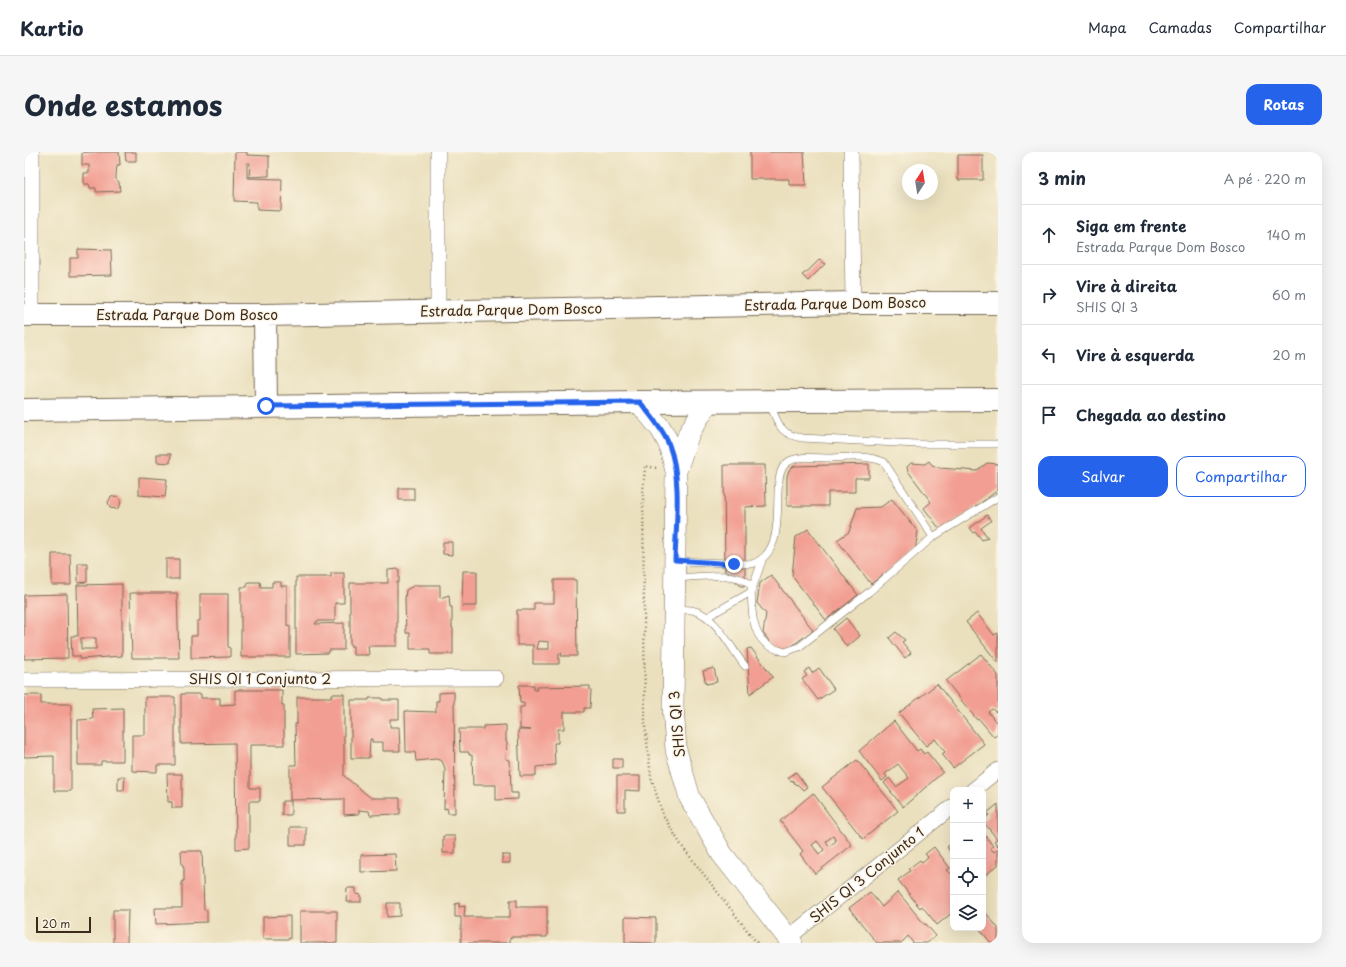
<!DOCTYPE html>
<html lang="pt">
<meta charset="utf-8">
<style>
:root{--surface:#fff;--page:#f6f6f7;--text:#1f2937;--muted:#747a83;--line:#e0e1e3;--accent:#2563eb}
body{margin:0;font-family:"Playpen Sans",sans-serif;background:var(--page);color:var(--text)}
.controls{position:absolute;right:12px;bottom:12px;display:grid;overflow:hidden;border-radius:8px;box-shadow:0 4px 16px #0002}
.controls button{width:36px;height:36px;display:grid;place-items:center;padding:0;border:0;border-bottom:1px solid var(--line);background:var(--surface);color:var(--text);font:20px sans-serif}
.compass{position:absolute;left:878px;top:12px;width:36px;height:36px;border-radius:50%;background:var(--surface);box-shadow:0 4px 16px #0002;rotate:12deg}
.scale{position:absolute;left:12px;bottom:10px;width:55px;box-sizing:border-box;padding-left:4px;border:2px solid #3b2a1e;border-top:0;font-size:11px;line-height:14px;white-space:nowrap;color:#3b2a1e;-webkit-text-stroke:3px #fcf5e5;paint-order:stroke}
.stop{position:absolute;width:12px;height:12px;margin:-9px;border:3px solid #2563eb;border-radius:50%;background:#fff}
.stop.end{background:#2563eb;border-color:#fff;box-shadow:0 1px 4px #0008}
.list{margin:0;padding:0;list-style:none}
h2{display:flex;justify-content:space-between;align-items:center;height:52px;margin:0;padding:0 16px;font-size:17px}
h2 small{font-size:13px;font-weight:400;color:var(--muted)}
.list li{display:grid;grid-template-columns:26px 1fr auto;gap:12px;align-items:center;box-sizing:border-box;height:60px;padding:0 16px;border-top:1px solid var(--line)}
.list b{display:block;font-size:15px;white-space:nowrap}
.list p{margin:0;font-size:13px;white-space:nowrap;color:var(--muted)}
.list em{font-size:13px;font-style:normal;color:var(--muted)}
.actions{display:flex;gap:8px;padding:12px 16px}
.actions a{flex:1;padding:9px 0;border:1px solid var(--accent);border-radius:12px;text-align:center;font-size:14px;color:var(--accent)}
.actions .main{background:var(--accent);color:#fff}
.icon{flex:none;width:22px;height:22px;fill:none;stroke:currentColor;stroke-width:2;stroke-linecap:round;stroke-linejoin:round}
.map{position:relative;flex:none;width:974px;height:791px;overflow:hidden;border-radius:12px}
header{display:flex;align-items:center;gap:24px;box-sizing:border-box;height:56px;padding:0 20px;background:var(--surface);border-bottom:1px solid var(--line)}
header strong{font-size:19px}
nav{display:flex;gap:22px;margin-inline-start:auto;font-size:14px}
.intro{display:flex;align-items:center;justify-content:space-between;box-sizing:border-box;height:96px;padding:0 24px}
h1{margin:0;font-size:28px}
.button{padding:10px 18px;border-radius:12px;background:var(--accent);color:#fff;font-size:14px;font-weight:700}
main{display:flex;gap:24px;padding:0 24px}
aside{flex:1;background:var(--surface);border-radius:12px;box-shadow:0 4px 16px #0002}
.map>svg:first-child{display:block}
</style>
<header>
<strong>Kartio</strong>
<nav><a>Mapa</a><a>Camadas</a><a>Compartilhar</a></nav>
</header>
<div class="intro"><h1>Onde estamos</h1><a class="button">Rotas</a></div>
<main>
<div class="map">
<svg width="974" height="791" viewBox="0 0 974 791">
<rect width="100%" height="100%" fill="#fcf5e5"/>
<filter id="ink" filterUnits="userSpaceOnUse"><feTurbulence type="fractalNoise" baseFrequency=".025" numOctaves="2"/><feDisplacementMap in="SourceGraphic" scale="8" xChannelSelector="R" yChannelSelector="G"/><feConvolveMatrix kernelMatrix="1 2 1 2 8 2 1 2 1" color-interpolation-filters="sRGB"/></filter>
<filter id="wash" filterUnits="userSpaceOnUse"><feTurbulence type="fractalNoise" baseFrequency=".012" numOctaves="4" result="noise"/><feDisplacementMap in="SourceGraphic" scale="16" xChannelSelector="R" yChannelSelector="G"/><feGaussianBlur stdDeviation="0.9" result="paint"/><feColorMatrix in="noise" values="0 0 0 0 0 0 0 0 0 0 0 0 0 0 0 0 0 1.4 0 .05"/><feComposite in="paint" operator="in"/></filter>
<g filter="url(#wash)">
<rect width="100%" height="100%" fill="#eae0be"/>
<g id="blocks">
<path fill="#f29e92" fill-rule="evenodd" d="M 66,0 L 95,0 L 96,13 L 93,13 L 92,23 L 92,27 L 95,30 L 96,39 L 72,40 L 72,36 L 66,36 L 65,32 L 60,32 L 60,21 L 65,21 L 65,13 L 58,13 L 58,1 Z
M 101,0 L 112,0 L 112,9 L 102,9 Z
M 211,0 L 223,0 L 223,3 L 245,4 L 245,24 L 225,25 L 226,11 L 223,11 L 223,26 L 258,27 L 257,59 L 233,58 L 233,50 L 210,49 Z
M 726,0 L 780,0 L 782,33 L 765,33 L 765,27 L 726,27 Z
M 934,3 L 959,3 L 959,28 L 934,28 Z
M 54,97 L 87,98 L 88,123 L 46,124 L 46,106 L 54,106 Z
M 796,107 L 801,112 L 784,129 L 778,123 L 784,119 Z
M 133,302 L 147,302 L 146,311 L 133,310 Z
M 905,309 L 908,313 L 916,316 L 953,319 L 963,311 L 974,312 L 974,338 L 918,380 L 900,356 L 907,350 L 884,319 L 883,315 L 887,311 L 901,312 Z
M 845,312 L 845,326 L 831,326 L 831,340 L 804,340 L 804,354 L 763,354 L 763,324 L 765,318 L 770,314 Z
M 700,313 L 741,313 L 742,354 L 721,355 L 721,434 L 717,434 L 701,420 Z
M 115,325 L 143,327 L 141,345 L 115,343 Z
M 375,336 L 390,336 L 390,348 L 375,348 Z
M 93,344 L 97,348 L 96,354 L 93,357 L 86,356 L 84,350 L 87,345 Z
M 868,347 L 894,380 L 891,398 L 847,432 L 813,388 L 825,380 L 833,356 L 857,355 Z
M 963,363 L 967,369 L 957,376 L 964,386 L 958,388 L 952,380 L 950,381 L 946,376 Z
M 784,377 L 834,443 L 802,468 L 768,424 L 772,385 Z
M 419,390 L 428,390 L 428,403 L 419,402 Z
M 28,402 L 46,402 L 47,433 L 28,433 Z
M 142,407 L 155,407 L 155,427 L 142,427 Z
M 54,411 L 63,411 L 63,430 L 54,431 Z
M 375,417 L 375,430 L 373,430 L 373,494 L 344,494 L 345,503 L 329,503 L 329,494 L 326,494 L 326,431 L 364,431 L 364,418 Z
M 439,419 L 453,419 L 453,454 L 438,454 Z
M 307,421 L 320,421 L 320,451 L 311,451 L 311,469 L 293,469 L 291,472 L 320,471 L 320,498 L 305,498 L 305,501 L 272,502 L 272,425 L 307,425 Z
M 747,423 L 789,478 L 756,503 L 739,481 L 742,462 L 733,451 L 736,431 Z
M 530,428 L 552,428 L 553,504 L 537,504 L 538,501 L 535,501 L 535,512 L 509,512 L 509,493 L 493,493 L 493,458 L 510,458 L 510,451 L 530,451 ZM 515,489 L 525,490 L 525,497 L 513,497 Z
M 224,430 L 236,430 L 237,435 L 248,435 L 248,430 L 257,430 L 257,434 L 263,434 L 263,474 L 266,473 L 266,505 L 217,505 L 217,435 L 223,435 Z
M 98,432 L 98,504 L 56,507 L 56,504 L 48,504 L 47,484 L 54,484 L 53,433 ZM 57,486 L 72,486 L 72,497 L 57,497 Z
M 391,433 L 416,433 L 416,446 L 425,443 L 426,455 L 428,455 L 428,476 L 429,476 L 429,502 L 406,502 L 406,497 L 386,497 L 386,481 L 382,481 L 381,447 L 382,438 Z
M 106,441 L 153,441 L 155,506 L 108,506 Z
M 43,442 L 44,506 L 0,507 L 0,443 Z
M 176,442 L 204,442 L 204,495 L 206,496 L 206,505 L 167,506 L 167,484 L 173,484 L 173,469 L 176,469 Z
M 953,461 L 970,483 L 974,481 L 974,511 L 942,470 Z
M 822,466 L 836,484 L 823,495 L 809,477 Z
M 872,480 L 881,488 L 878,490 L 887,501 L 881,506 L 865,486 Z
M 727,496 L 749,525 L 726,542 L 723,497 Z
M 957,502 L 974,523 L 974,558 L 972,560 L 968,557 L 964,560 L 972,570 L 974,569 L 974,582 L 970,585 L 955,567 L 953,568 L 922,529 Z
M 690,516 L 693,530 L 682,532 L 679,519 Z
M 785,516 L 788,521 L 795,516 L 810,537 L 794,548 L 778,527 L 783,524 L 780,520 Z
M 913,532 L 960,592 L 929,616 L 918,602 L 921,600 L 911,587 L 902,594 L 875,561 Z
M 495,533 L 510,533 L 510,538 L 513,538 L 512,535 L 566,534 L 566,538 L 567,538 L 566,556 L 560,556 L 560,560 L 540,560 L 540,577 L 534,577 L 534,591 L 530,591 L 531,613 L 512,615 L 512,624 L 496,624 L 494,578 L 507,578 L 496,577 L 496,555 L 500,555 L 500,551 L 496,551 Z
M 211,538 L 258,538 L 258,553 L 260,553 L 260,593 L 226,593 L 226,636 L 236,636 L 236,649 L 225,649 L 225,696 L 212,697 L 211,591 L 157,592 L 157,542 L 177,542 L 177,546 L 196,546 L 196,553 L 211,552 Z
M 430,540 L 431,661 L 424,661 L 423,656 L 420,657 L 421,616 L 418,609 L 412,607 L 392,609 L 391,600 L 382,600 L 381,559 L 412,560 L 412,549 L 415,549 L 415,541 Z
M 308,542 L 320,542 L 320,624 L 347,646 L 376,646 L 376,662 L 346,663 L 345,659 L 335,658 L 335,662 L 320,663 L 320,647 L 266,648 L 266,613 L 272,613 L 271,572 L 273,572 L 273,545 L 307,545 Z
M 0,543 L 17,543 L 17,552 L 47,552 L 47,639 L 30,639 L 30,604 L 0,605 Z
M 121,545 L 151,545 L 151,613 L 133,613 L 133,620 L 108,619 L 108,583 L 121,583 Z
M 345,546 L 358,546 L 358,548 L 375,548 L 375,567 L 366,567 L 366,575 L 375,575 L 376,599 L 359,599 L 359,590 L 348,590 L 348,587 L 346,587 L 345,606 L 327,606 L 327,548 L 345,548 Z
M 99,556 L 99,609 L 77,609 L 77,613 L 54,613 L 54,568 L 69,567 L 68,557 Z
M 870,569 L 893,599 L 896,597 L 900,602 L 903,600 L 919,620 L 879,655 L 860,631 L 865,626 L 872,635 L 885,626 L 874,612 L 861,622 L 863,625 L 858,629 L 835,599 Z
M 482,573 L 482,590 L 483,590 L 482,607 L 486,608 L 487,641 L 494,641 L 494,647 L 472,648 L 472,633 L 449,633 L 448,603 L 445,603 L 445,600 L 436,600 L 435,577 L 459,577 L 459,574 Z
M 589,607 L 598,607 L 598,616 L 589,616 Z
M 833,608 L 874,659 L 839,687 L 798,635 Z
M 772,620 L 783,635 L 779,638 L 773,632 L 772,633 L 768,628 L 767,629 L 764,626 Z
M 143,622 L 158,622 L 158,656 L 148,656 L 148,650 L 144,650 Z
M 593,624 L 616,624 L 616,639 L 601,638 L 601,659 L 593,659 Z
M 94,625 L 101,625 L 100,638 L 94,638 Z
M 789,641 L 828,693 L 791,722 L 776,702 L 779,699 L 756,669 ZM 809,684 L 812,689 L 805,694 L 802,689 ZM 793,689 L 800,698 L 795,702 L 788,693 Z
M 258,649 L 267,649 L 267,663 L 258,663 Z
M 974,652 L 974,694 L 970,689 L 973,687 L 959,669 L 965,663 L 963,661 Z
M 266,675 L 282,675 L 282,693 L 266,693 Z
M 959,681 L 969,694 L 966,696 L 970,700 L 974,697 L 974,713 L 959,725 Z
M 419,684 L 431,684 L 431,701 L 419,701 Z
M 929,690 L 929,703 L 923,695 Z
M 910,695 L 926,716 L 923,718 L 927,722 L 929,721 L 929,760 L 913,773 L 898,754 L 896,756 L 874,728 L 886,719 L 884,717 L 896,708 L 898,710 L 904,705 L 901,702 Z
M 157,699 L 178,699 L 180,758 L 183,758 L 183,770 L 132,772 L 131,756 L 158,756 L 158,729 L 160,729 L 160,717 L 159,713 L 158,713 Z
M 371,702 L 372,719 L 337,720 L 337,703 Z
M 478,703 L 486,703 L 486,711 L 478,711 Z
M 323,736 L 332,736 L 332,742 L 337,743 L 337,750 L 322,750 Z
M 846,740 L 858,755 L 874,740 L 901,773 L 902,772 L 912,784 L 903,791 L 889,791 L 884,784 L 877,791 L 853,791 L 825,756 Z
M 486,748 L 493,748 L 493,755 L 523,755 L 523,785 L 486,785 L 486,791 L 437,791 L 437,765 L 431,765 L 431,752 L 435,751 L 435,755 L 441,754 L 440,765 L 486,765 Z
M 363,751 L 376,751 L 376,764 L 363,765 Z
M 959,757 L 974,776 L 974,791 L 967,791 L 955,776 L 959,776 Z
M 89,758 L 104,758 L 103,791 L 89,791 Z
M 276,759 L 313,759 L 313,791 L 276,791 Z
M 266,764 L 266,787 L 239,787 L 239,765 Z
M 601,765 L 632,766 L 632,791 L 601,790 Z"/>
</g>
</g>
<g filter="url(#ink)">
<use href="#blocks" fill-opacity="0" stroke="#786a56" stroke-width="1"/>
<g fill="none" stroke-linecap="round" stroke-linejoin="round">
<defs>
<path id="lane" d="M 745,251 C 755,271 754,282 778,286 L 893,292 L 974,292
M 654,409 L 728,412 C 771,398 741,324 764,310 C 775,303 793,306 806,306 C 824,305 843,303 860,310 L 909,385
M 653,426 C 671,425 716,418 727,434 C 728,451 726,478 741,491 C 746,496 755,498 761,500 L 775,495 L 845,440 L 909,385 L 974,345
M 653,457 C 659,458 665,457 671,459 C 692,464 708,498 721,514
M 683,465 L 727,440 L 738,409"/>
<path id="street" d="M 8,0 L 8,163
M 414,0 L 414,159
M 827,0 L 829,151
M 0,528 L 472,526
M 949,638 L 974,618
M 764,786 L 929,654"/>
<path id="secondary" d="M 615,250 L 637,277 L 645,292 L 652,319
M 684,250 L 665,281 L 652,319 L 649,554 L 652,598 L 666,646 L 698,702 L 768,791"/>
<path id="primary" d="M 0,163 L 241,163 L 829,151 L 974,151
M 241,163 L 242,254
M 0,258 L 615,250 L 974,248"/>
</defs>
<use href="#lane" stroke="#786a56" stroke-width="8"/>
<use href="#street" stroke="#786a56" stroke-width="16"/>
<use href="#secondary" stroke="#786a56" stroke-width="22"/>
<use href="#primary" stroke="#786a56" stroke-width="24"/>
<path stroke="#786a56" stroke-width="2.5" stroke-dasharray="1 3" stroke-linecap="butt" d="M 632,316 L 621,314 L 619,341 L 621,572 L 627,625 L 639,663 L 657,693 L 733,791"/>
<use href="#lane" stroke="#fff" stroke-width="7"/>
<use href="#street" stroke="#fff" stroke-width="15"/>
<use href="#secondary" stroke="#fff" stroke-width="21"/>
<use href="#primary" stroke="#fff" stroke-width="22"/>
</g>
</g>
<g fill="none" stroke-linecap="round" stroke-linejoin="round" filter="url(#ink)">
<path stroke="#2563eb" stroke-width="5" d="M 242,254 L 616,250 C 626,263 639,277 645,293 C 658,327 652,372 651,408 L 710,412"/>
</g>
<g text-anchor="middle" stroke-width="3" stroke-linejoin="round" paint-order="stroke">
<g font-size="14" fill="#3b2a1e" stroke="#fcf5e5">
<text transform="translate(811 152) rotate(-1)" y="5">Estrada Parque Dom Bosco</text>
<text transform="translate(487 158) rotate(-1)" y="5">Estrada Parque Dom Bosco</text>
<text x="163" y="168">Estrada Parque Dom Bosco</text>
<text x="236" y="532">SHIS QI 1 Conjunto 2</text>
<text transform="translate(653 572) rotate(-95)" y="5">SHIS QI 3</text>
<text transform="translate(843 723) rotate(-39)" y="5">SHIS QI 3 Conjunto 1</text>
</g>
</g>
</svg>
<div class="controls">
<button>+</button>
<button>−</button>
<button><svg class="icon" aria-label="locate" viewBox="0 0 24 24"><circle cx="12" cy="12" r="6"/><path d="M12 2v4M12 18v4M2 12h4M18 12h4"/></svg></button>
<button><svg class="icon" aria-label="layers" viewBox="0 0 24 24"><path d="M12 4l9 5-9 5-9-5zM3 14l9 5 9-5"/></svg></button>
</div>
<svg class="compass" viewBox="-18 -18 36 36"><path d="M0-13l5 13h-10z" fill="#e53935"/><path d="M0 13l5-13h-10z" fill="#747a83"/></svg>
<div class="scale">20 m</div>
<div class="stop" style="left:242px;top:254px"></div>
<div class="stop end" style="left:710px;top:412px"></div>
</div>
<aside>
<h2>3 min<small>A pé · 220 m</small></h2>
<ul class="list">
<li><svg class="icon" aria-label="ahead" viewBox="0 0 24 24"><path d="M12 20V5M6 11l6-6 6 6"/></svg><div><b>Siga em frente</b><p>Estrada Parque Dom Bosco</p></div><em>140 m</em></li>
<li><svg class="icon" aria-label="right" viewBox="0 0 24 24"><path d="M7 20v-9h11M14 6l5 5-5 5"/></svg><div><b>Vire à direita</b><p>SHIS QI 3</p></div><em>60 m</em></li>
<li><svg class="icon" aria-label="left" viewBox="0 0 24 24"><path d="M17 20v-9H6M10 6l-5 5 5 5"/></svg><div><b>Vire à esquerda</b></div><em>20 m</em></li>
<li><svg class="icon" aria-label="arrive" viewBox="0 0 24 24"><path d="M6 21V4h12l-3 4 3 4H6"/></svg><div><b>Chegada ao destino</b></div></li>
</ul>
<div class="actions"><a class="main">Salvar</a><a>Compartilhar</a></div>
</aside>
</main>
